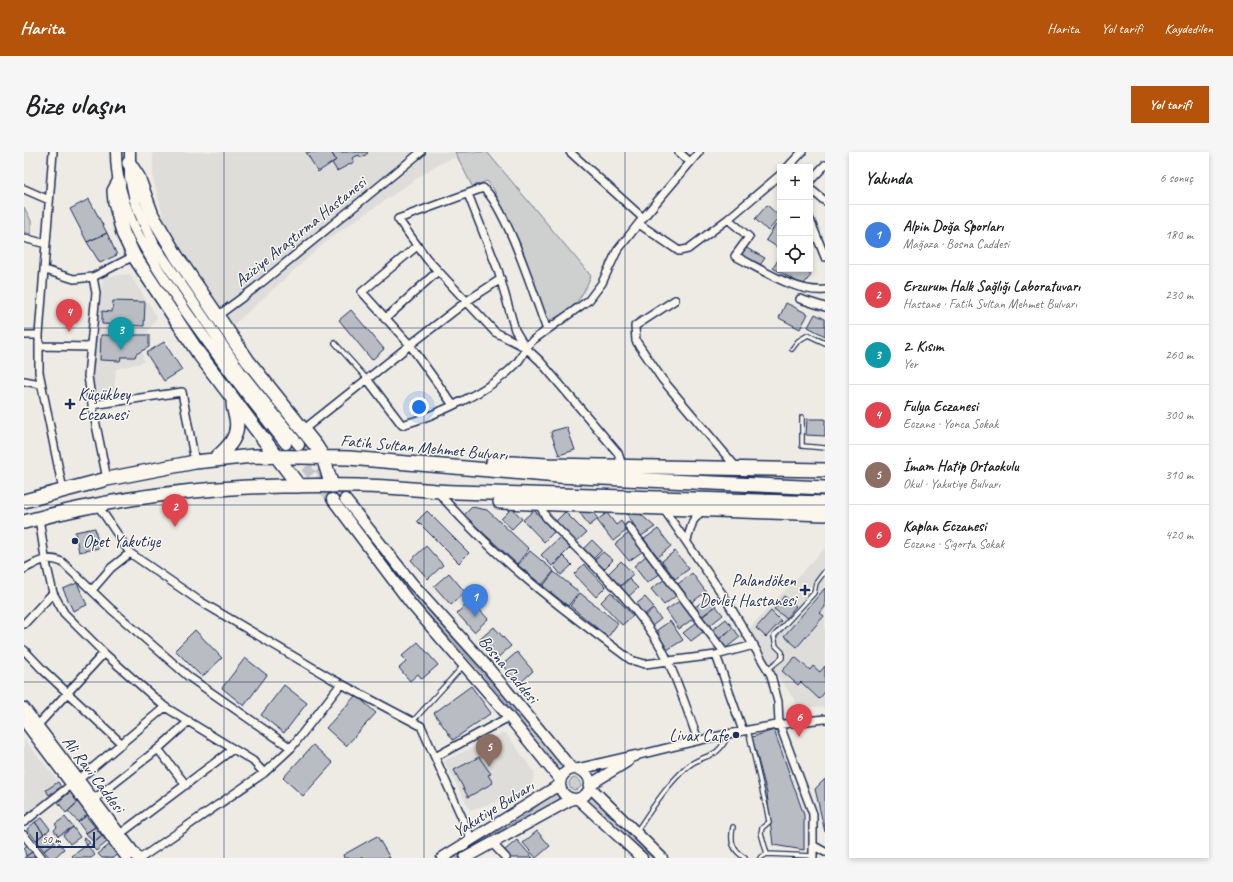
<!DOCTYPE html>
<html lang="tr">
<meta charset="utf-8">
<style>
:root{--surface:#fff;--page:#f6f6f6;--text:#202124;--muted:#757577;--line:#e0e0e0;--accent:#b45309}
body{margin:0;font-family:Caveat,sans-serif;background:var(--page);color:var(--text)}
.controls{position:absolute;right:12px;top:12px;display:grid;overflow:hidden;border-radius:0px;box-shadow:0 2px 6px #0003}
.controls button{width:36px;height:36px;display:grid;place-items:center;padding:0;border:0;border-bottom:1px solid var(--line);background:var(--surface);color:var(--text);font:20px sans-serif}
.scale{position:absolute;left:12px;bottom:10px;width:59px;box-sizing:border-box;padding-left:4px;border:2px solid #1b2f5e;border-top:0;font-size:11px;line-height:14px;white-space:nowrap;color:#1b2f5e;-webkit-text-stroke:3px #fbf7ec;paint-order:stroke}
.you{position:absolute;left:395px;top:255px;width:14px;height:14px;margin:-10px;border:3px solid #fff;border-radius:50%;background:#1a73e8;box-shadow:0 0 0 6px #1a73e833}
.badge{display:grid;place-items:center;width:26px;height:26px;border-radius:50%;background:var(--accent);color:#fff;font-size:13px;font-weight:700}
.pin{position:absolute;translate:-50% -33px;filter:drop-shadow(0 1px 2px #0008)}
.pin::after{content:'';position:absolute;top:21px;width:14px;height:12px;background:inherit;clip-path:polygon(0 0,100% 0,50% 100%)}
.list{margin:0;padding:0;list-style:none}
h2{display:flex;justify-content:space-between;align-items:center;height:52px;margin:0;padding:0 16px;font-size:17px}
h2 small{font-size:13px;font-weight:400;color:var(--muted)}
.list li{display:grid;grid-template-columns:26px 1fr auto;gap:12px;align-items:center;box-sizing:border-box;height:60px;padding:0 16px;border-top:1px solid var(--line)}
.list b{display:block;font-size:15px;white-space:nowrap}
.list p{margin:0;font-size:13px;white-space:nowrap;color:var(--muted)}
.list em{font-size:13px;font-style:normal;color:var(--muted)}
.icon{flex:none;width:22px;height:22px;fill:none;stroke:currentColor;stroke-width:2;stroke-linecap:round;stroke-linejoin:round}
.map{position:relative;flex:none;width:801px;height:706px;overflow:hidden;border-radius:0px}
header{display:flex;align-items:center;gap:24px;box-sizing:border-box;height:56px;padding:0 20px;background:var(--accent);color:#fff}
header strong{font-size:19px}
nav{display:flex;gap:22px;margin-inline-start:auto;font-size:14px}
.intro{display:flex;align-items:center;justify-content:space-between;box-sizing:border-box;height:96px;padding:0 24px}
h1{margin:0;font-size:28px}
.button{padding:10px 18px;border-radius:0px;background:var(--accent);color:#fff;font-size:14px;font-weight:700}
main{display:flex;gap:24px;padding:0 24px}
aside{flex:1;background:var(--surface);border-radius:0px;box-shadow:0 2px 6px #0003}
.map>svg:first-child{display:block}
</style>
<header>
<strong>Harita</strong>
<nav><a>Harita</a><a>Yol tarifi</a><a>Kaydedilen</a></nav>
</header>
<div class="intro"><h1>Bize ulaşın</h1><a class="button">Yol tarifi</a></div>
<main>
<div class="map">
<svg width="801" height="706" viewBox="0 0 801 706">
<rect width="100%" height="100%" fill="#eeebe4"/>
<filter id="ink" filterUnits="userSpaceOnUse"><feTurbulence type="fractalNoise" baseFrequency=".025" numOctaves="2"/><feDisplacementMap in="SourceGraphic" scale="8" xChannelSelector="R" yChannelSelector="G"/><feConvolveMatrix kernelMatrix="1 2 1 2 8 2 1 2 1" color-interpolation-filters="sRGB"/></filter>
<g filter="url(#ink)">
<path fill="#deddda" d="M 129,0 L 444,0 L 411,14 L 306,86 L 206,176 L 143,77 L 129,27 Z
M 106,122 L 133,165 L 117,190 L 120,210 L 92,217 L 90,245 L 66,242 L 79,125 Z
M 801,396 L 801,556 L 774,553 L 723,479 Z
M 481,580 L 511,621 L 505,640 L 446,658 L 420,609 Z
M 0,587 L 39,635 L 0,662 Z"/>
<path fill="#cecfcf" stroke="#747f96" d="M 431,0 L 463,0 L 567,124 C 555,151 550,157 524,169 L 496,91 L 469,36 L 463,29 L 448,34 Z
M 0,55 L 7,69 L 7,82 L 0,80 Z
M 320,353 L 394,447 L 542,614 L 534,619 L 495,566 L 455,518 L 393,450 Z
M545 632a6 6 0 1 1 12 0a6 6 0 1 1-12 0Z
M 531,640 L 537,649 L 435,706 L 429,706 L 499,665 Z
M 569,644 L 632,706 L 628,706 L 563,649 Z"/>
<path fill="#b9bcc3" stroke="#1b2f5e" d="M 282,0 L 307,0 L 312,8 L 294,20 Z
M 307,0 L 343,0 L 344,1 L 337,6 L 335,3 L 328,6 L 330,10 L 313,19 L 308,11 L 312,8 Z
M 65,47 L 83,81 L 63,90 L 46,57 Z
M 743,53 L 756,65 L 744,79 L 731,67 Z
M 752,72 L 756,75 L 756,97 L 742,88 Z
M 83,81 L 93,103 L 76,111 L 63,90 Z
M 715,92 L 741,106 L 732,119 L 707,105 Z
M 756,105 L 756,117 L 778,117 L 787,123 L 779,133 L 749,116 Z
M 89,149 L 121,150 L 120,174 L 78,172 L 78,159 L 88,160 Z
M 762,151 L 784,162 L 776,177 L 755,166 Z
M 327,158 L 360,197 L 348,208 L 315,168 Z
M 791,162 L 801,167 L 801,184 L 784,175 Z
M 77,183 L 125,183 L 125,195 L 112,202 L 111,205 L 97,205 L 96,209 L 76,208 Z
M 140,190 L 158,218 L 140,229 L 122,201 Z
M 783,267 L 801,267 L 801,284 L 782,283 Z
M 543,275 L 551,298 L 535,303 L 527,281 L 528,279 Z
M 448,355 L 463,358 L 505,397 L 493,412 L 440,363 Z
M 488,356 L 498,367 L 488,377 L 477,367 Z
M 571,357 L 571,363 L 574,367 L 565,374 L 554,358 Z
M 510,358 L 530,380 L 520,390 L 499,368 Z
M 403,359 L 445,401 L 435,411 L 393,369 Z
M 541,360 L 562,381 L 552,390 L 532,369 Z
M 583,361 L 592,373 L 597,369 L 603,378 L 589,389 L 573,368 Z
M 615,361 L 631,375 L 617,384 L 603,362 Z
M 71,376 L 75,396 L 55,400 L 51,380 Z
M 634,377 L 647,394 L 634,405 L 620,387 Z
M 605,381 L 619,399 L 605,409 L 591,392 Z
M 536,385 L 546,396 L 528,414 L 517,403 Z
M 568,388 L 578,398 L 569,407 L 559,397 Z
M 402,394 L 419,413 L 404,427 L 387,408 Z
M 506,399 L 530,419 L 518,433 L 494,413 Z
M 651,399 L 665,417 L 651,427 L 638,409 Z
M 579,400 L 589,408 L 579,418 L 570,408 Z
M 623,403 L 637,421 L 623,431 L 610,414 Z
M 539,404 L 548,413 L 537,423 L 530,414 Z
M 597,409 L 609,422 L 594,436 L 582,424 Z
M 560,412 L 582,435 L 572,445 L 550,422 Z
M 530,420 L 555,440 L 544,454 L 519,434 Z
M 425,421 L 441,440 L 427,453 L 410,434 Z
M 668,421 L 682,440 L 668,450 L 654,432 Z
M 605,427 L 614,436 L 604,445 L 595,436 Z
M 641,427 L 653,443 L 640,453 L 627,437 Z
M 53,431 L 63,453 L 49,459 L 39,437 Z
M 801,436 L 801,455 L 796,461 L 800,464 L 773,495 L 760,484 Z
M 587,440 L 609,464 L 598,473 L 577,450 Z
M 556,441 L 594,471 L 584,485 L 546,454 Z
M 760,444 L 772,454 L 762,466 L 750,457 Z
M 621,445 L 630,455 L 620,463 L 611,453 Z
M 685,445 L 692,454 L 678,464 L 671,455 Z
M 447,448 L 464,467 L 450,480 L 433,461 Z
M 657,448 L 670,466 L 655,477 L 642,458 Z
M 692,454 L 699,463 L 685,474 L 678,465 Z
M 629,457 L 637,467 L 628,474 L 620,465 Z
M 747,459 L 757,469 L 742,485 L 732,476 Z
M 702,467 L 709,476 L 695,487 L 688,478 Z
M 646,469 L 659,488 L 643,498 L 633,482 L 635,481 L 633,478 Z
M 673,470 L 679,477 L 677,478 L 679,480 L 667,489 L 659,481 Z
M 470,475 L 487,494 L 472,507 L 455,488 Z
M 709,476 L 716,485 L 702,496 L 695,487 Z
M 171,478 L 198,506 L 178,525 L 151,498 Z
M 394,490 L 414,513 L 398,527 L 394,522 L 386,529 L 375,516 L 383,509 L 378,504 Z
M 493,500 L 509,519 L 495,532 L 478,513 Z
M 771,505 L 786,518 L 789,514 L 796,520 L 801,514 L 801,540 L 795,547 L 777,530 L 774,533 L 758,519 Z
M 221,506 L 243,523 L 220,554 L 198,536 Z
M 260,533 L 283,551 L 260,581 L 237,563 Z
M 447,534 L 467,561 L 429,588 L 410,561 Z
M 332,543 L 352,561 L 322,594 L 302,576 Z
M 750,578 L 780,663 L 780,698 L 749,693 L 743,641 L 728,585 Z
M 289,593 L 309,611 L 279,644 L 259,626 Z
M 455,605 L 467,622 L 464,623 L 469,631 L 444,645 L 430,618 Z
M 801,627 L 801,680 L 791,637 Z
M 34,630 L 37,635 L 25,643 L 22,638 Z
M 46,640 L 55,649 L 42,661 L 34,650 Z
M 55,649 L 64,662 L 54,670 L 44,659 Z
M 62,664 L 71,675 L 62,681 L 54,670 Z
M 41,665 L 49,675 L 34,684 L 30,678 L 33,675 L 31,672 Z
M 18,666 L 26,677 L 20,682 L 11,670 Z
M 11,670 L 20,682 L 12,688 L 3,677 Z
M 49,675 L 56,685 L 46,692 L 39,683 Z
M 71,675 L 78,684 L 70,691 L 62,681 Z
M 513,679 L 526,694 L 512,706 L 499,691 Z
M 22,680 L 31,690 L 20,699 L 12,688 Z
M 78,684 L 83,690 L 72,699 L 67,693 Z
M 353,684 L 366,706 L 320,706 L 319,703 Z
M 61,685 L 66,691 L 63,693 L 59,687 Z
M 33,688 L 40,697 L 30,706 L 26,706 L 20,699 Z
M 493,688 L 509,706 L 483,706 L 480,702 L 482,700 L 481,698 Z
M 3,693 L 8,700 L 2,704 L 0,696 Z
M 63,693 L 71,703 L 67,706 L 50,706 L 48,704 Z
M 85,693 L 93,703 L 90,706 L 78,706 L 74,702 Z
M 8,700 L 11,705 L 0,706 Z"/>
<g fill="none" stroke-linecap="round" stroke-linejoin="round">
<path stroke="#c4c5c9" stroke-width="10" stroke-dasharray="10 5" stroke-linecap="butt" d="M 262,292 L 308,347
M 275,293 L 321,347"/>
<defs>
<path id="lane" d="M 311,191 L 343,227
M 768,197 L 774,189 L 784,183 L 801,191
M 778,265 L 778,294 L 801,296
M 744,517 L 758,506 L 758,500 L 752,494 L 750,484 L 790,441 L 792,431 L 801,419
M 389,569 L 439,514
M 724,578 L 743,659 L 745,670 L 738,676 L 737,681 L 743,702
M 709,675 C 706,689 708,698 721,706
M 612,680 C 627,658 642,634 662,616 C 679,600 693,610 704,583
M 736,706 L 743,702 L 789,704"/>
<path id="street" d="M 29,0 L 15,183 L 15,220 L 39,338
M 546,0 L 619,66
M 655,0 L 666,10
M 764,15 L 778,0
M 786,29 L 801,13
M 0,37 L 25,48
M 786,37 L 801,49
M 444,42 L 474,118 L 491,178 L 501,195 L 516,209 L 594,301 L 598,313
M 704,67 L 725,85 L 711,104 C 737,117 772,141 801,138
M 786,68 L 801,105
M 615,72 L 655,99 L 664,97 L 704,67 L 756,23
M 0,86 L 22,92
M 393,94 L 338,140 L 386,193 L 429,253
M 21,118 L 50,127 L 69,125
M 776,147 L 801,155
M 651,148 L 611,174 L 612,189 L 638,227 L 712,315
M 192,165 L 231,136 L 397,0
M 361,167 L 414,119
M 0,183 L 15,183
M 15,194 L 67,195
M 501,195 L 471,180 L 403,107 L 374,67 L 459,36 C 482,54 511,146 523,178
M 343,227 L 378,273 C 413,263 466,239 491,213 C 499,205 500,196 509,188 L 565,148 L 578,131 L 593,99 L 619,66 L 675,0
M 0,229 L 16,232
M 68,253 L 64,224 L 72,141 L 69,125 L 110,104
M 279,278 L 386,193 L 443,149 L 477,127
M 83,327 L 68,253 L 158,240 L 171,310
M 413,339 C 469,405 538,457 607,508 L 621,512 L 629,511 L 692,503 L 730,493
M 73,352 L 106,401 L 174,448 L 308,527 L 397,574 L 448,688
M 515,352 L 522,365 C 562,407 609,446 638,497 C 653,525 663,558 674,588
M 639,356 L 701,446 L 747,523 L 754,550 L 755,571 L 789,662 L 789,706
M 15,366 L 21,406 L 29,441 L 40,461 L 80,501 L 141,555 L 229,609 L 240,621
M 605,375 L 700,500
M 663,388 L 669,369 L 679,357
M 0,417 C 14,410 23,403 38,410 L 87,457 L 165,525 L 267,596
M 68,438 L 87,416 L 106,401
M 0,472 L 29,441
M 0,498 L 19,518 L 98,592
M 692,503 L 719,579
M 13,574 L 80,501
M 134,597 L 162,633
M 611,604 C 674,588 736,573 801,567
M 411,605 L 485,565
M 54,628 L 141,555
M 69,648 L 134,597 L 165,569
M 0,670 L 47,633
M 96,682 L 209,597
M 0,683 L 18,706
M 468,691 L 482,706
M 790,694 L 801,700
M 117,706 L 240,621 L 267,596 L 317,532"/>
<path id="secondary" d="M 92,0 C 92,63 130,111 163,161 C 195,206 227,249 262,292
M 106,0 L 106,25 L 112,53 L 130,93 L 218,222 L 275,293
M 308,347 L 387,452 L 485,565 L 536,628
M 321,347 L 388,431 L 461,512 L 548,617
M 0,556 L 114,706
M 0,569 L 103,706
M536 632a15 15 0 1 1 30 0a15 15 0 1 1-30 0Z
M 555,617 L 611,604
M 567,632 L 604,609
M 566,635 L 638,706
M 554,647 L 618,706
M 418,706 L 535,633
M 441,706 L 548,647"/>
<path id="highway" d="M 105,11 L 114,25 L 128,63 L 153,105 L 224,209 L 292,294 L 299,305 L 308,334
M 95,30 L 90,39 L 91,50 L 99,81 L 110,104 L 175,202 L 275,334
M 190,308 C 203,296 216,286 212,266 C 211,261 209,257 209,251
M 469,310 L 523,313 L 801,318
M 0,349 L 83,327 L 171,310 L 229,304 L 325,306 L 534,324 L 801,336
M 476,350 L 801,362
M 0,370 C 113,339 220,331 336,334 C 369,334 401,339 433,340 C 556,344 678,347 801,351"/>
</defs>
<use href="#lane" stroke="#1b2f5e" stroke-width="6"/>
<use href="#street" stroke="#1b2f5e" stroke-width="10"/>
<use href="#secondary" stroke="#1b2f5e" stroke-width="13"/>
<use href="#highway" stroke="#1b2f5e" stroke-width="16"/>
<use href="#lane" stroke="#fbf7ec" stroke-width="3.5"/>
<use href="#street" stroke="#fbf7ec" stroke-width="7"/>
<use href="#secondary" stroke="#fbf7ec" stroke-width="10"/>
<use href="#highway" stroke="#fbf7ec" stroke-width="13"/>
</g>
</g>
<path fill="none" stroke="#1b2f5e" stroke-width="1" stroke-opacity="0.55" d="M 200,0 L 200,706M 400,0 L 400,706M 601,0 L 601,706M 0,176 L 801,176M 0,353 L 801,353M 0,530 L 801,530"/>
<g fill="#1b2f5e" stroke="#fbf7ec" stroke-width="1.5">
<path d="M44 246h4v4h4v4h-4v4h-4v-4h-4v-4h4z"/>
<circle cx="51" cy="389" r="4"/>
<path d="M779 432h4v4h4v4h-4v4h-4v-4h-4v-4h4z"/>
<circle cx="712" cy="583" r="4"/>
</g>
<g text-anchor="middle" stroke-width="3" stroke-linejoin="round" paint-order="stroke">
<g font-size="17" fill="#1b2f5e" stroke="#fbf7ec">
<text transform="translate(276 79) rotate(-39)" y="6">Aziziye Araştırma Hastanesi</text>
<text transform="translate(400 295) rotate(5)" y="6">Fatih Sultan Mehmet Bulvarı</text>
<text transform="translate(485 517) rotate(50)" y="6">Bosna Caddesi</text>
<text transform="translate(70 622) rotate(53)" y="6">Ali Ravi Caddesi</text>
<text transform="translate(469 656) rotate(-32)" y="6">Yakutiye Bulvarı</text>
</g>
<g font-size="17" fill="#1b2f5e" stroke="#fbf7ec" text-anchor="start">
<text x="54" y="248">Küçükbey<tspan x="54" dy="20">Eczanesi</tspan></text>
<text x="59" y="395">Opet Yakutiye</text>
<text x="772" y="434" text-anchor="end">Palandöken<tspan x="772" dy="20">Devlet Hastanesi</tspan></text>
<text x="704" y="589" text-anchor="end">Livax Cafe</text>
</g>
</g>
</svg>
<div class="controls">
<button>+</button>
<button>−</button>
<button><svg class="icon" aria-label="locate" viewBox="0 0 24 24"><circle cx="12" cy="12" r="6"/><path d="M12 2v4M12 18v4M2 12h4M18 12h4"/></svg></button>
</div>
<div class="scale">50 m</div>
<div class="you"></div>
<div class="pin badge" style="left:451px;top:465px;background:#3f7fe0">1</div>
<div class="pin badge" style="left:151px;top:375px;background:#e0444e">2</div>
<div class="pin badge" style="left:97px;top:198px;background:#0f9aa8">3</div>
<div class="pin badge" style="left:45px;top:180px;background:#e0444e">4</div>
<div class="pin badge" style="left:465px;top:615px;background:#8d6e63">5</div>
<div class="pin badge" style="left:775px;top:585px;background:#e0444e">6</div>
</div>
<aside>
<h2>Yakında<small>6 sonuç</small></h2>
<ul class="list">
<li><span class="badge" style="background:#3f7fe0">1</span><div><b>Alpin Doğa Sporları</b><p>Mağaza · Bosna Caddesi</p></div><em>180 m</em></li>
<li><span class="badge" style="background:#e0444e">2</span><div><b>Erzurum Halk Sağlığı Laboratuvarı</b><p>Hastane · Fatih Sultan Mehmet Bulvarı</p></div><em>230 m</em></li>
<li><span class="badge" style="background:#0f9aa8">3</span><div><b>2. Kısım</b><p>Yer</p></div><em>260 m</em></li>
<li><span class="badge" style="background:#e0444e">4</span><div><b>Fulya Eczanesi</b><p>Eczane · Yonca Sokak</p></div><em>300 m</em></li>
<li><span class="badge" style="background:#8d6e63">5</span><div><b>İmam Hatip Ortaokulu</b><p>Okul · Yakutiye Bulvarı</p></div><em>310 m</em></li>
<li><span class="badge" style="background:#e0444e">6</span><div><b>Kaplan Eczanesi</b><p>Eczane · Sigorta Sokak</p></div><em>420 m</em></li>
</ul>
</aside>
</main>
